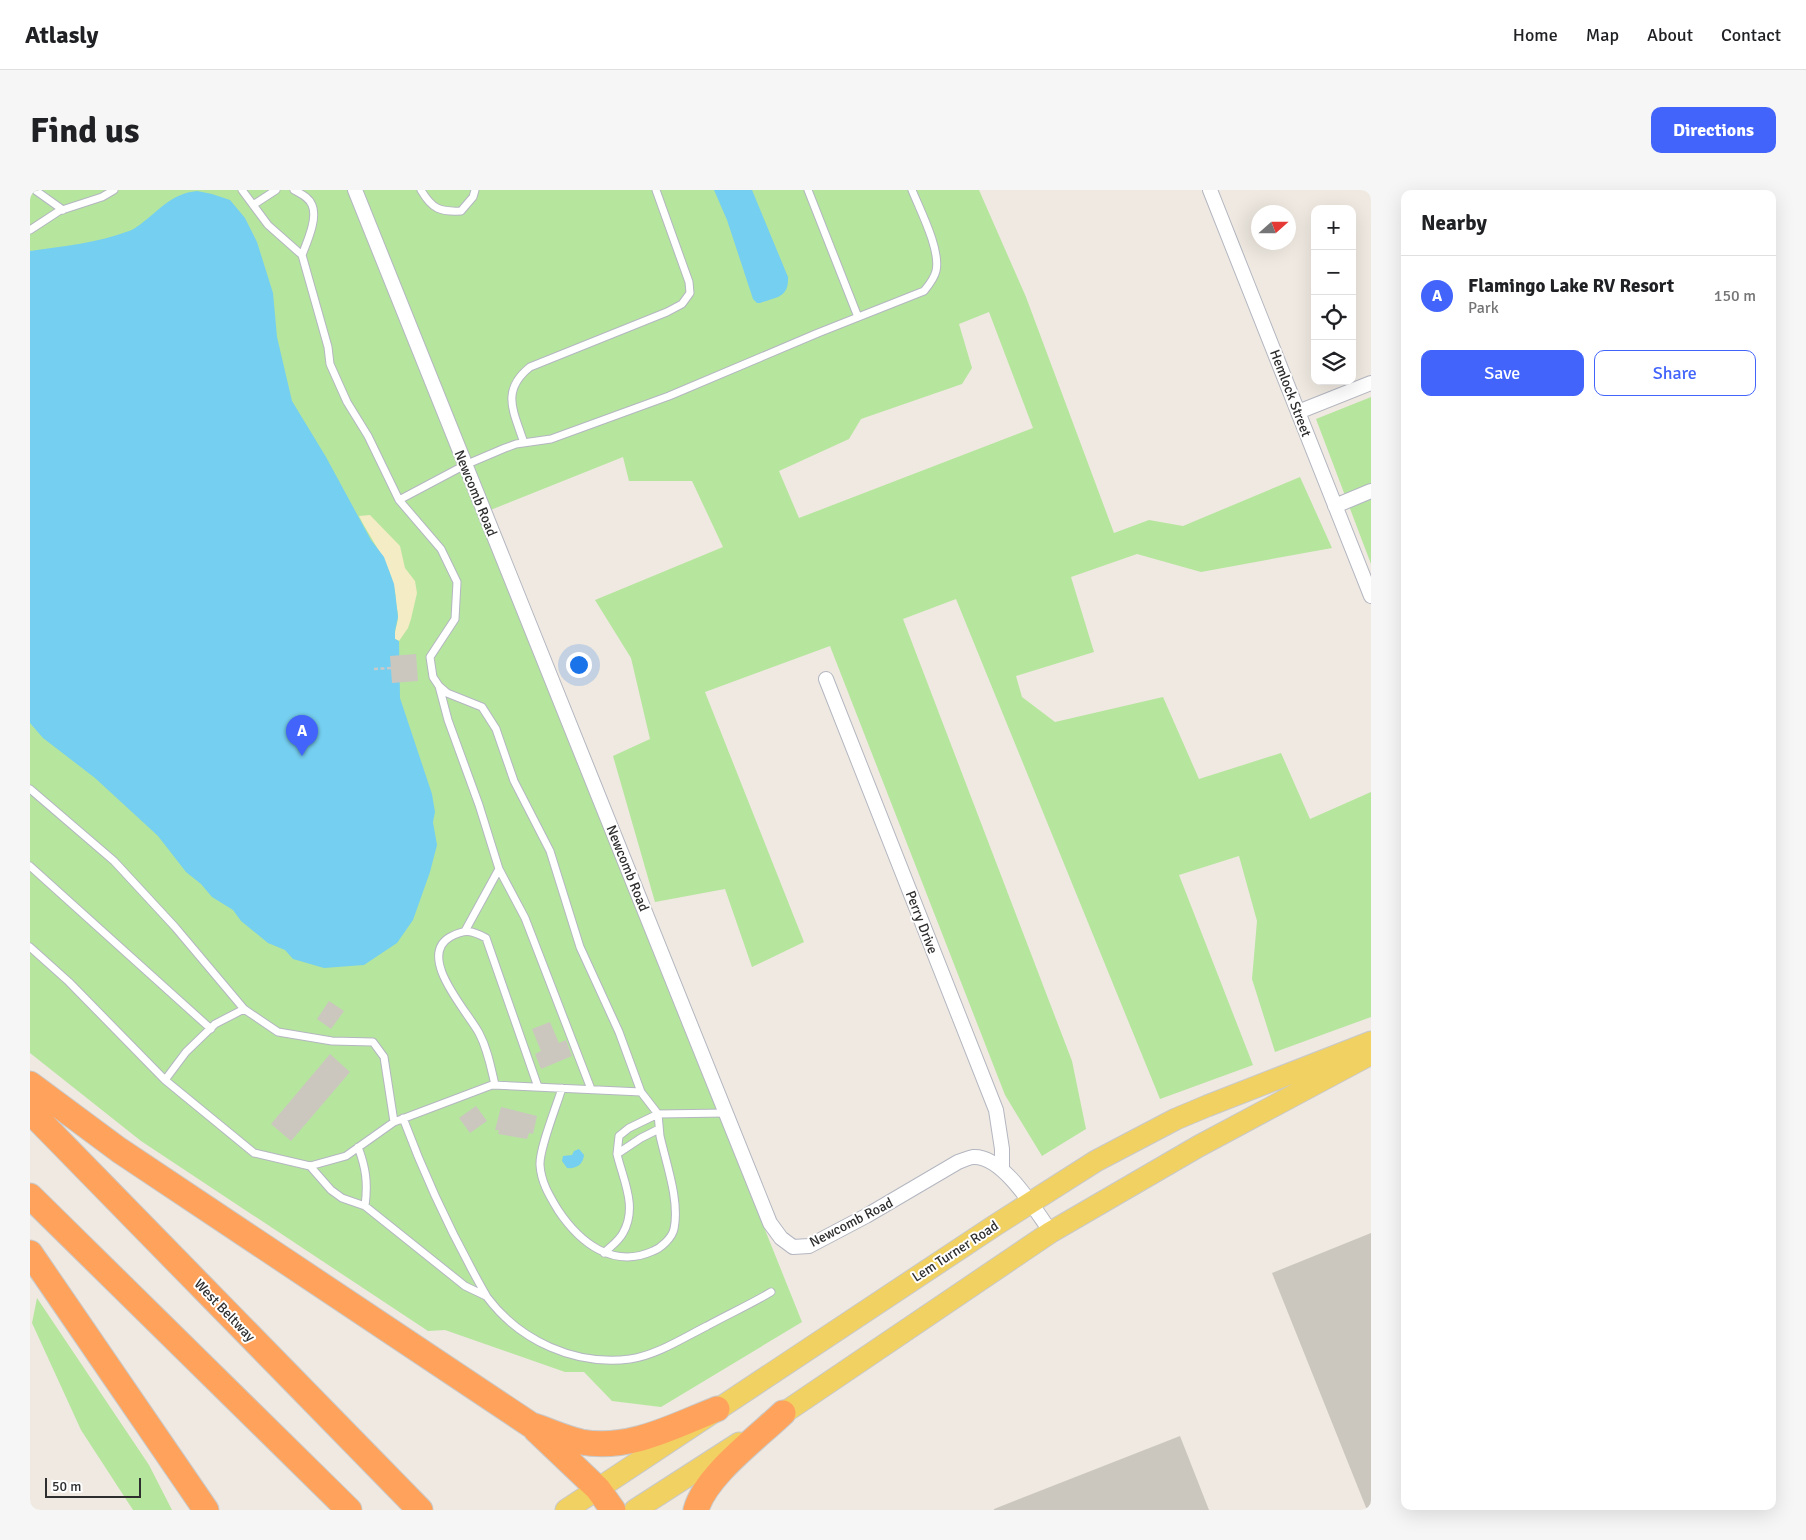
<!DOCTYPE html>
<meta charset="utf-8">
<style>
:root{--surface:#fff;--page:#f6f6f6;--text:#202124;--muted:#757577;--line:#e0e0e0;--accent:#4264fb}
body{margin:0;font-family:Signika,sans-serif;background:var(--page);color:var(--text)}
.controls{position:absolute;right:15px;top:15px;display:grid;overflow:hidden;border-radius:10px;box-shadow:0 5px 20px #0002}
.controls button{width:45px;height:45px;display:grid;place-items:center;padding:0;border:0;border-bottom:1px solid var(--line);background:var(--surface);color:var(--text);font:25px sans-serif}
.compass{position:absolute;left:1221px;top:15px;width:45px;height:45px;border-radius:50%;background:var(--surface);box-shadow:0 5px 20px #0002;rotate:69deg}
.scale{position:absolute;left:15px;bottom:12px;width:96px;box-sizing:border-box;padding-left:5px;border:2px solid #2e2e2e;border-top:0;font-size:14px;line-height:18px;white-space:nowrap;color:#2e2e2e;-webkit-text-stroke:4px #fff;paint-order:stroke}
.you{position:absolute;left:548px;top:474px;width:18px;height:18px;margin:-12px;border:4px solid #fff;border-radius:50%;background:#1a73e8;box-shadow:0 0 0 8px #1a73e833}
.badge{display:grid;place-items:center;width:32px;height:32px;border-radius:50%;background:var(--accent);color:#fff;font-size:16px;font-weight:700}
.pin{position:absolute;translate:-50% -41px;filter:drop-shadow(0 1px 2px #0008)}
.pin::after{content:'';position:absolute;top:26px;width:18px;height:15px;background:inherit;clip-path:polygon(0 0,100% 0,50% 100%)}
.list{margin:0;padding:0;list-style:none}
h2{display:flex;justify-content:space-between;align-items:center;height:65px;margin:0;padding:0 20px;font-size:21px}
h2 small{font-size:16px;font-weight:400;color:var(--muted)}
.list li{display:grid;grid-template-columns:32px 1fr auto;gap:15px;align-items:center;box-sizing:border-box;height:80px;padding:0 20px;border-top:1px solid var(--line)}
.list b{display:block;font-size:19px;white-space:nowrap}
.list p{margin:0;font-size:16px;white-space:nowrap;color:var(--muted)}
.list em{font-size:16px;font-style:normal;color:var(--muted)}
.actions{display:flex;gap:10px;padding:15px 20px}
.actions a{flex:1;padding:11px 0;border:1px solid var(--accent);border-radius:10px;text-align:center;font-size:18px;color:var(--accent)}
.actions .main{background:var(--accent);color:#fff}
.icon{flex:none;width:28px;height:28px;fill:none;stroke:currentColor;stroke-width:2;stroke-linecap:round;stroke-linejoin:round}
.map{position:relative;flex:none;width:1341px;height:1320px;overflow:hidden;border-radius:10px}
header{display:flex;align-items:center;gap:30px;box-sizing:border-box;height:70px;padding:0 25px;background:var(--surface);border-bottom:1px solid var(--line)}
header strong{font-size:24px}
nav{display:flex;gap:28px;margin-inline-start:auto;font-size:18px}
.intro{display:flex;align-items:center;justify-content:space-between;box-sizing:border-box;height:120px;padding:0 30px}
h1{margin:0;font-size:35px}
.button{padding:12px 22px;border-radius:10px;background:var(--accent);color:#fff;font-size:18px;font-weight:700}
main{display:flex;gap:30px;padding:0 30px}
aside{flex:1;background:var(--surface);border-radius:10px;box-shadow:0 5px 20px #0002}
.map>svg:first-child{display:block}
</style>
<header>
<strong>Atlasly</strong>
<nav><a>Home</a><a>Map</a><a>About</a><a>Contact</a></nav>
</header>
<div class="intro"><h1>Find us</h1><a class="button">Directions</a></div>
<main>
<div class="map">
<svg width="1341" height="1320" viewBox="0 0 1341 1320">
<rect width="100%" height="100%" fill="#efe9e1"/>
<path fill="#b6e59e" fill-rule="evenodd" d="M 0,0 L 949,0 L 996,107 L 1084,343 L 1119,330 L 1153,336 L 1270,287 L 1302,358 L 1171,382 L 1107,364 L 1041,387 L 1064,462 L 986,486 L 992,507 L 1025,532 L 1133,507 L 1169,589 L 1251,563 L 1280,629 L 1341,602 L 1341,827 L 1245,862 L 1222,789 L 1227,731 L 1209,666 L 1149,685 L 1223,875 L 1130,909 L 926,409 L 873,429 L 1042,871 L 1056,939 L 1012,966 L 975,905 L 800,456 L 675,502 L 774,752 L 722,777 L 695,699 L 625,712 L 583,566 L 620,549 L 601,468 L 565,410 L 693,357 L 662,291 L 599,291 L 593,267 L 448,325 L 772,1132 L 631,1217 L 582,1211 L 554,1182 L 535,1182 L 415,1140 L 398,1141 L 111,951 L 0,863 ZM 959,122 L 1003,238 L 769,328 L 749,281 L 819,249 L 831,229 L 932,194 L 942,178 L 929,134 Z
M 1341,207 L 1341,374 L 1286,229 Z
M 7,1108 L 119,1275 L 142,1320 L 103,1320 L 51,1240 L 2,1133 Z"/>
<path fill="#f3ecc5" d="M 340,325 L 370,356 L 375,378 L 385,391 L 387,403 L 381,429 L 378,438 L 369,451 L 365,449 C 364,440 368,434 368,426 C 368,421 366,416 366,411 C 365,379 343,354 329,326 Z"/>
<path fill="#75cff0" d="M 684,0 L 722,0 L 758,87 C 759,108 746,107 730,113 L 727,113 L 723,109 L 697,30 Z
M 167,1 L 182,4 L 200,10 L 215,28 L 227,52 L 243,103 L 247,147 L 262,211 L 296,267 L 341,350 L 354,367 L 364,394 L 366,410 L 368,427 L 365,441 L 365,449 L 369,451 L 370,508 L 402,604 L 405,622 L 403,632 L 407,655 L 400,682 L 383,730 L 367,753 L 334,775 L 294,778 L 263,769 L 255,760 L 238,753 L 211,731 L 203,720 L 182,707 L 171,694 L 156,682 L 128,646 L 65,588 L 13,548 L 0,533 L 0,61 C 33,56 68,53 99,41 C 103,40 108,36 112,33 C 132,18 141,4 167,1 Z
M 549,959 L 554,965 C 553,975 546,979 537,978 L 532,971 L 533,966 L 542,965 L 544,961 Z"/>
<path fill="#cbc7bf" d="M 386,464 L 388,491 L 362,493 L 360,466 Z
M 299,811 L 314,821 L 301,839 L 287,829 Z
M 520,832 L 529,853 L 536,850 L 542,866 L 511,879 L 505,864 L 511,861 L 502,839 Z
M 300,864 L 320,882 L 261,951 L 241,934 Z
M 446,916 L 457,931 L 440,943 L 429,928 Z
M 471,917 L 507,926 L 503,944 L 499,943 L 497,949 L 468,944 L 469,940 L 465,940 Z
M 1341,1043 L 1341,1320 L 1337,1320 L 1242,1083 Z
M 1150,1246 L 1179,1320 L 964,1320 L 964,1319 Z"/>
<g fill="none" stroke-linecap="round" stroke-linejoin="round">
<defs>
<path id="lane" d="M 5,0 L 33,20
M 212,0 L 238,35 L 272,65 L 298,157 L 300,174 L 317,212 L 338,246 L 369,310 L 411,359 L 427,392 L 425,429 L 400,467 L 403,487 L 409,496 L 417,503 L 452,517 L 466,539 L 484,591 L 520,661 L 550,757 L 589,842 L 611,902
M 264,0 C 271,4 279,7 282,15 C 288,28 277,52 272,65
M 391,0 C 402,19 410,22 431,21 L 443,7 L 445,0
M 778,0 L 828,127
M 223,15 L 246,0
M 0,40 L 29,21 L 72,7 L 84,0
M 494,253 C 484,222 470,201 500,177 L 637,122 L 652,114 L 660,103 L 659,92 L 626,0
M 369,310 L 435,275 L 475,258 L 486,254 L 521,249 L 639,206 L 788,143 L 894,101 C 899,95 904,89 906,81 C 911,60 890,20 882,0
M 409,496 L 418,530 L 449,615 L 469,679 L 435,741
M 0,599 L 84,671 L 145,737 L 214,819 L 248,842 L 302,851 L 343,852 L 354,867 L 364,932
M 0,676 L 181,839
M 469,679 L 495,728 L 561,899
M 0,757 L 39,792 L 135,890 L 224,963 L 280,976 L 316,966 L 364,932 L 462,895 L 611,902 L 628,924 L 696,923
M 135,890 L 156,862 L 185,834 L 214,819
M 465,895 C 461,878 458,860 449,843 C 438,822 386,767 420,747 C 435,739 441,740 456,748 L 508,897
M 532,898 C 527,915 509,959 510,975 C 511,992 519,1005 528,1020 C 550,1053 583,1079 623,1061 C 631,1058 642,1048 644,1039 C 650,1011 636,973 630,946 L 628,924 L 599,938 L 589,946 L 587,964 L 611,948 L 629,939
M 373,928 C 396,990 424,1049 457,1107 C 490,1151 545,1176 600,1169 C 627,1165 653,1148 677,1136 C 699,1124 721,1114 741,1102
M 328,957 C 336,978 338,993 335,1016
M 280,976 L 301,1000 L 312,1008 L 335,1016 L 435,1096 L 456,1106
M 574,1063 C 580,1057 589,1051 593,1043 C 608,1017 593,990 587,964"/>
<path id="street" d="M 325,0 L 740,1033 L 751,1048 L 763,1057 L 779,1056 L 836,1026 L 928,972 C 933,970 938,968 943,967 C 973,965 1005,1020 1021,1042
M 1180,0 L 1341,406
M 1268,222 L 1341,193
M 1305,316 L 1341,301
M 796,489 L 966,920 L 972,959 L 972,978"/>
<path id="primary" d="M 739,1233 L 1021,1042 L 1169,956 L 1341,864
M 536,1320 L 964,1036 L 1066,971 L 1146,929 L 1177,916 L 1341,852
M 605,1320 L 709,1253"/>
<path id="highway" d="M 0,894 L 89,960 L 501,1235 C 517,1240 534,1248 551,1252 C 599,1261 644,1236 687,1219
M 0,921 L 390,1320
M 0,1006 L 319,1320
M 0,1063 L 176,1320
M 506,1240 L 568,1299 L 583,1320
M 666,1320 C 675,1286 727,1248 753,1223"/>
</defs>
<use href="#lane" stroke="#b4b7c1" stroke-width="9"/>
<use href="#street" stroke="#b4b7c1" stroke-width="16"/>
<use href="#primary" stroke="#c9c9c9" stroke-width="23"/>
<use href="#highway" stroke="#c9c9c9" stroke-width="27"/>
<path stroke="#c9c9c9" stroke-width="2.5" stroke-dasharray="4 2.5" stroke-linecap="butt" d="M 344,479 L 361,478"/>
<use href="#lane" stroke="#fff" stroke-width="7"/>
<use href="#street" stroke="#fff" stroke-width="14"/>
<use href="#primary" stroke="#f2d163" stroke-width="21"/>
<use href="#highway" stroke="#ffa35c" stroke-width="25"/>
</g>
<g text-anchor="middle" stroke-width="4" stroke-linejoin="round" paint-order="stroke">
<g font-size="14" fill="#2e2e2e" stroke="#fff">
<text transform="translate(1261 203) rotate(69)" y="5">Hemlock Street</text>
<text transform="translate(446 303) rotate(68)" y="5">Newcomb Road</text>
<text transform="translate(598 678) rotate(68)" y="5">Newcomb Road</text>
<text transform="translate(892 732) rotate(69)" y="5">Perry Drive</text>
<text transform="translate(821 1032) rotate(-27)" y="5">Newcomb Road</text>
<text transform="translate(925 1061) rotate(-33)" y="5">Lem Turner Road</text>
<text transform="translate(195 1120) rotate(46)" y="5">West Beltway</text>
</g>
</g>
</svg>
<div class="controls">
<button>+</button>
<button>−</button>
<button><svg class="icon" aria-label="locate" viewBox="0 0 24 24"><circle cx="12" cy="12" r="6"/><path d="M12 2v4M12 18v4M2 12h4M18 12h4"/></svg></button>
<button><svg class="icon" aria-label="layers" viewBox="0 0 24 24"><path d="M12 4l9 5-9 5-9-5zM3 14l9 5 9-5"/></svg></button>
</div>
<svg class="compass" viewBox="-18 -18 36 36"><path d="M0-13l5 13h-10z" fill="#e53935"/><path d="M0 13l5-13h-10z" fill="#757577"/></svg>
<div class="scale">50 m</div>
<div class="you"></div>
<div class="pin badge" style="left:272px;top:566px">A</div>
</div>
<aside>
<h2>Nearby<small></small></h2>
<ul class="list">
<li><span class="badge">A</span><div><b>Flamingo Lake RV Resort</b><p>Park</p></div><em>150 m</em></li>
</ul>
<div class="actions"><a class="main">Save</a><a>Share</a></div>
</aside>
</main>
